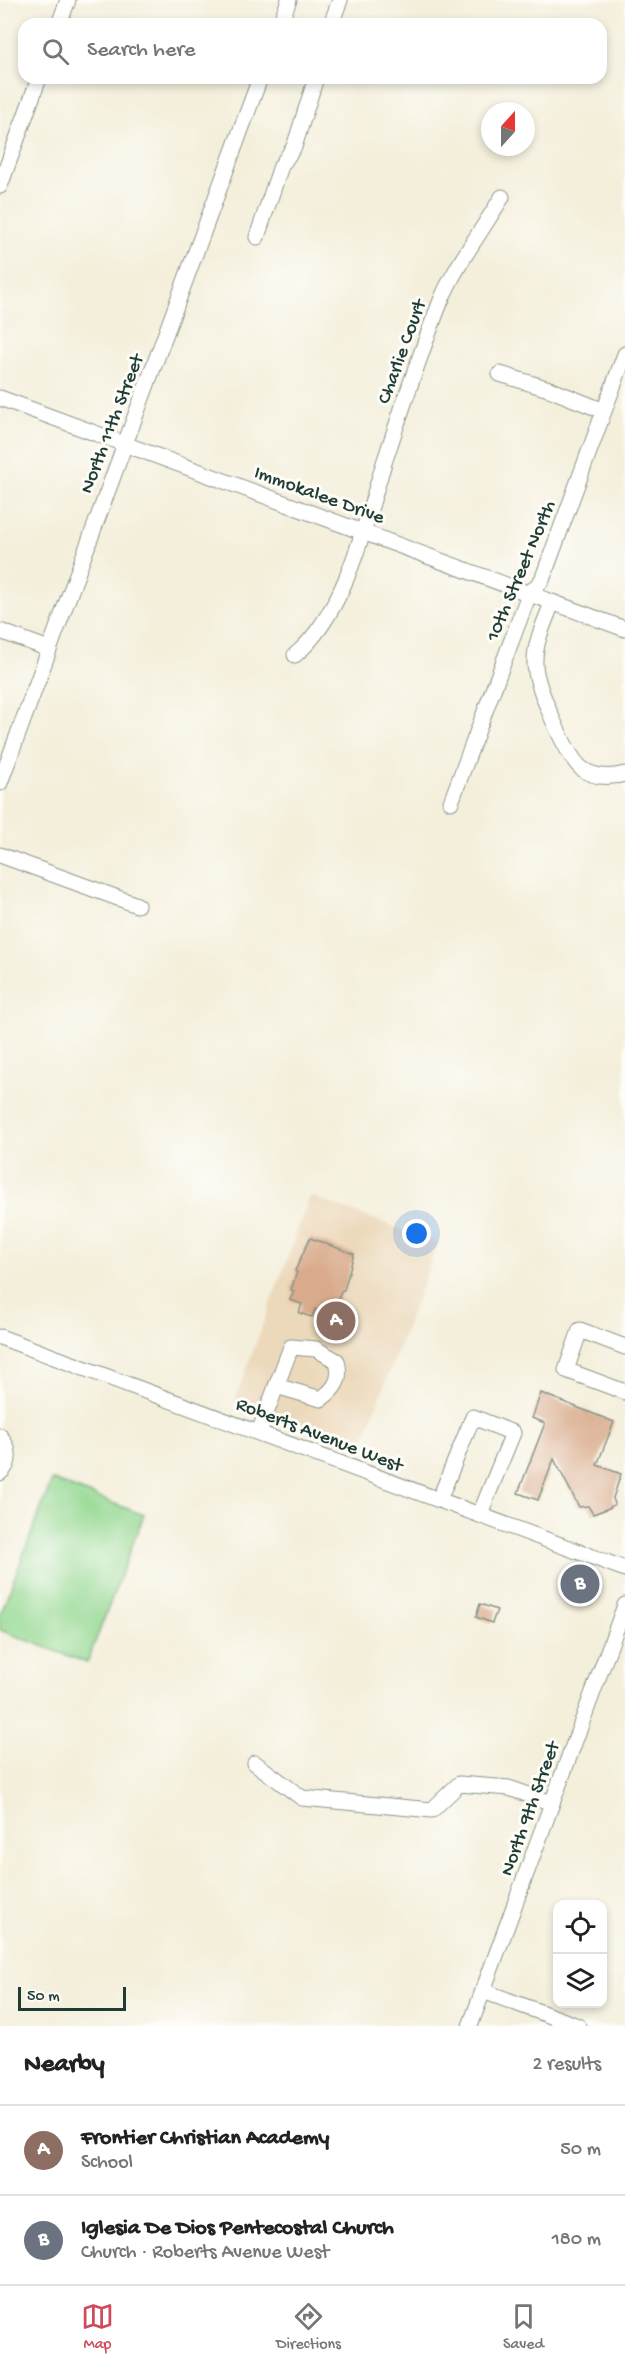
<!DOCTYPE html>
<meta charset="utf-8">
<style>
:root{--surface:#fff;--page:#f2f2f2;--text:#222;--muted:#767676;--line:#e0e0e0;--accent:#d1495b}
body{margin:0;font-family:"Gochi Hand",sans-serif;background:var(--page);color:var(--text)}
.controls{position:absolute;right:18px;bottom:18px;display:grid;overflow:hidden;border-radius:12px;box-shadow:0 3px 9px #0003}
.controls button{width:54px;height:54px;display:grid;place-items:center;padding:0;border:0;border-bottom:2px solid var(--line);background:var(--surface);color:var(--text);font:30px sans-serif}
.compass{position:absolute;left:481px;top:102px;width:54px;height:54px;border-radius:50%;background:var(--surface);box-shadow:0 3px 9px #0003;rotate:21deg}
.scale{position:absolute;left:18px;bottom:15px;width:108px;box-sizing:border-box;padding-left:6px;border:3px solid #1f3d34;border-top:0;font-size:16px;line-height:21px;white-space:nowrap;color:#1f3d34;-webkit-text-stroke:4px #fdfcf7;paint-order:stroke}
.you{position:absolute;left:417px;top:1234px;width:21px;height:21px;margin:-15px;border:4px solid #fff;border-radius:50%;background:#1a73e8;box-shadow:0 0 0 9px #1a73e833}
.badge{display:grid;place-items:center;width:39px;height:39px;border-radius:50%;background:var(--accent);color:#fff;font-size:20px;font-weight:700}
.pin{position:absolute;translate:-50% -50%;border:3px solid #fff;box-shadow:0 2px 6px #0006}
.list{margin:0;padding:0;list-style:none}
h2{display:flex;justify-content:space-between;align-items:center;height:78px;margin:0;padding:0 24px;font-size:26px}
h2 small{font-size:20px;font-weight:400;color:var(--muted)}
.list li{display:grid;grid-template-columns:39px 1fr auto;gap:18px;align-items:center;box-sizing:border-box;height:90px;padding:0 24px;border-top:2px solid var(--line)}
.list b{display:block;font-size:22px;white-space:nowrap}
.list p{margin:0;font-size:20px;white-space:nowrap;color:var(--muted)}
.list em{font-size:20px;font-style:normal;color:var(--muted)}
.icon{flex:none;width:33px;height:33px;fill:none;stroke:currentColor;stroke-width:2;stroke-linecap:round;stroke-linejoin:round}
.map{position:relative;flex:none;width:625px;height:2026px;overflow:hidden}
.search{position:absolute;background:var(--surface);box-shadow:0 3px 9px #0003;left:18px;right:18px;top:18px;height:66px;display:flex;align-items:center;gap:15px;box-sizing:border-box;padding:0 21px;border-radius:18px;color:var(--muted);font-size:22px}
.sheet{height:258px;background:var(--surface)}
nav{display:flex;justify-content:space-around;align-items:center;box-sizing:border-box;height:84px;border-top:2px solid var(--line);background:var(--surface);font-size:16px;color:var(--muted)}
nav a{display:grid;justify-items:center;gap:3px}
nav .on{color:var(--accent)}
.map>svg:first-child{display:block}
</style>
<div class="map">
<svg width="625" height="2026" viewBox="0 0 625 2026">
<rect width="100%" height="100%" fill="#fdfcf7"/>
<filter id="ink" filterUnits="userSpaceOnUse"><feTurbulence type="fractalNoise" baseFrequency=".0167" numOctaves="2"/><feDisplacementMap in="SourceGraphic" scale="12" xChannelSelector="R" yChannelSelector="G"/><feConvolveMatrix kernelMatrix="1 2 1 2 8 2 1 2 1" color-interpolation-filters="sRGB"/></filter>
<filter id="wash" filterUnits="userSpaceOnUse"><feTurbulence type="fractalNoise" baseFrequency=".008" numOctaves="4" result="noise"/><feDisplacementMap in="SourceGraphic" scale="24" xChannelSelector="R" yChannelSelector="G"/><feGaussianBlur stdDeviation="1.35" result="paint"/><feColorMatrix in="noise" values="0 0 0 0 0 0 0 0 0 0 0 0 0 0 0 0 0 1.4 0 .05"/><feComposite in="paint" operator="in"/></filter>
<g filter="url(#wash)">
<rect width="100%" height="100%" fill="#f4efdb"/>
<path fill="#ecd8ba" d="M 310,1196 L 438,1243 L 362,1445 L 235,1400 Z"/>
<path fill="#93d891" stroke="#598a62" stroke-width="1.5" d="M 52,1480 L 144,1515 L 87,1663 L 0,1630 L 0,1615 Z"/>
<g id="blocks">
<path fill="#d9ab8c" d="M 310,1238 L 354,1254 L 344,1290 L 342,1290 L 331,1316 L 315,1309 L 312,1317 L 299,1313 L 302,1304 L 290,1300 L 294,1291 L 291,1290 L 297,1272 L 295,1271 Z
M 541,1393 L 614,1422 L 597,1465 L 621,1474 L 613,1498 L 615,1504 L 609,1508 L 593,1514 L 588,1506 L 579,1507 L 554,1459 L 538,1500 L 518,1493 L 545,1423 L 532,1418 Z
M 480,1604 L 497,1610 L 492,1623 L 476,1617 Z"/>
</g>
</g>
<g filter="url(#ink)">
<use href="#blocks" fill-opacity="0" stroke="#8a9688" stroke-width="1.5"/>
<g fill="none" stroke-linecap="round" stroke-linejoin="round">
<defs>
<path id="minor" d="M 59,24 L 68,0
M 280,24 L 289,0
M 331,24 L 340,0
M 0,186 L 39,78
M 257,237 L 281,166 L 294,147 L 316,78
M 500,374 L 549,389 L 604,411
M 0,398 L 625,629
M 552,603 C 545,622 534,643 535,664 C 535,684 566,755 581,768 C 594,778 610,778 625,774
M 0,631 L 49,649
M 295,655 C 345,614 365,524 384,463 C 402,409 419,356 440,303 C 453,269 483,229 502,197
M 0,783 L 260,78
M 451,802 L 529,594 L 542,580 L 625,354
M 0,855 L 137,905
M 0,1337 L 625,1569
M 625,1347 L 580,1330 L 566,1370 L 625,1392
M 259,1432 L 291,1347 L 316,1349 L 337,1361 C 342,1379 335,1389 321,1399 L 276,1386
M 0,1436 C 10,1448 12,1463 0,1473
M 439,1500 L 473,1417 L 513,1433 L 480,1514
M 255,1763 L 302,1798 L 432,1810 L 459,1784 L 509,1788 L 552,1803
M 483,1991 L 578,2026
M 470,2026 L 625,1605"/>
</defs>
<use href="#minor" stroke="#8a9688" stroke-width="17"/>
<use href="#minor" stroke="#fff" stroke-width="15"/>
</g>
</g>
<g text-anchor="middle" stroke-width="6" stroke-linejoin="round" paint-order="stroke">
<g font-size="20" fill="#1f3d34" stroke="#fdfcf7">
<text transform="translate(400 351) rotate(-70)" y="7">Charlie Court</text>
<text transform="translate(110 423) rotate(-69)" y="7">North 11th Street</text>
<text transform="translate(320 493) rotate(20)" y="7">Immokalee Drive</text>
<text transform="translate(519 570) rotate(-67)" y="7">10th Street North</text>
<text transform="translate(320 1433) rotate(21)" y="7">Roberts Avenue West</text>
<text transform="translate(528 1808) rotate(-70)" y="7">North 9th Street</text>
</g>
</g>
</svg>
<div class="controls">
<button><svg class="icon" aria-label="locate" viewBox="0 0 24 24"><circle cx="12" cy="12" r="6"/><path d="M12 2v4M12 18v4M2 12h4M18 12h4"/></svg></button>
<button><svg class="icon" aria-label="layers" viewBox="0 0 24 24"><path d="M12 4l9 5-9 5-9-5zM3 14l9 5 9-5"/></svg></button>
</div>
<svg class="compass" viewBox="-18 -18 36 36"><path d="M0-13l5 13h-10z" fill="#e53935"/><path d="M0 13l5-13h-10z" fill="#767676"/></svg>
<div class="scale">50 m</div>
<div class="you"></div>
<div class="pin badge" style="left:336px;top:1321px;background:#8d6e63">A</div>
<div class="pin badge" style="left:580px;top:1584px;background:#6b7280">B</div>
<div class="search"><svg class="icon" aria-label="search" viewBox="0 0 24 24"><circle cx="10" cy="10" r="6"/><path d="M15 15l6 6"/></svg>Search here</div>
</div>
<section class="sheet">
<h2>Nearby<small>2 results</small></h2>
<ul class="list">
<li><span class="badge" style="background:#8d6e63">A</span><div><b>Frontier Christian Academy</b><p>School</p></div><em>50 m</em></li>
<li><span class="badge" style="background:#6b7280">B</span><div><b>Iglesia De Dios Pentecostal Church</b><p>Church · Roberts Avenue West</p></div><em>180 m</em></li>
</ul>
</section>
<nav>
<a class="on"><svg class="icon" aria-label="map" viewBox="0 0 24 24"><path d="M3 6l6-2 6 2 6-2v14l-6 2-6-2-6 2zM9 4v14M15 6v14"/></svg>Map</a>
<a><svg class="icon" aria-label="directions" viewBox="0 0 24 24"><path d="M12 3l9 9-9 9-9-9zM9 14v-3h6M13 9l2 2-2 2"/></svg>Directions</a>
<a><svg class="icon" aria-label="saved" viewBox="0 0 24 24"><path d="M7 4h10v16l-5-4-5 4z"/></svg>Saved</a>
</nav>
